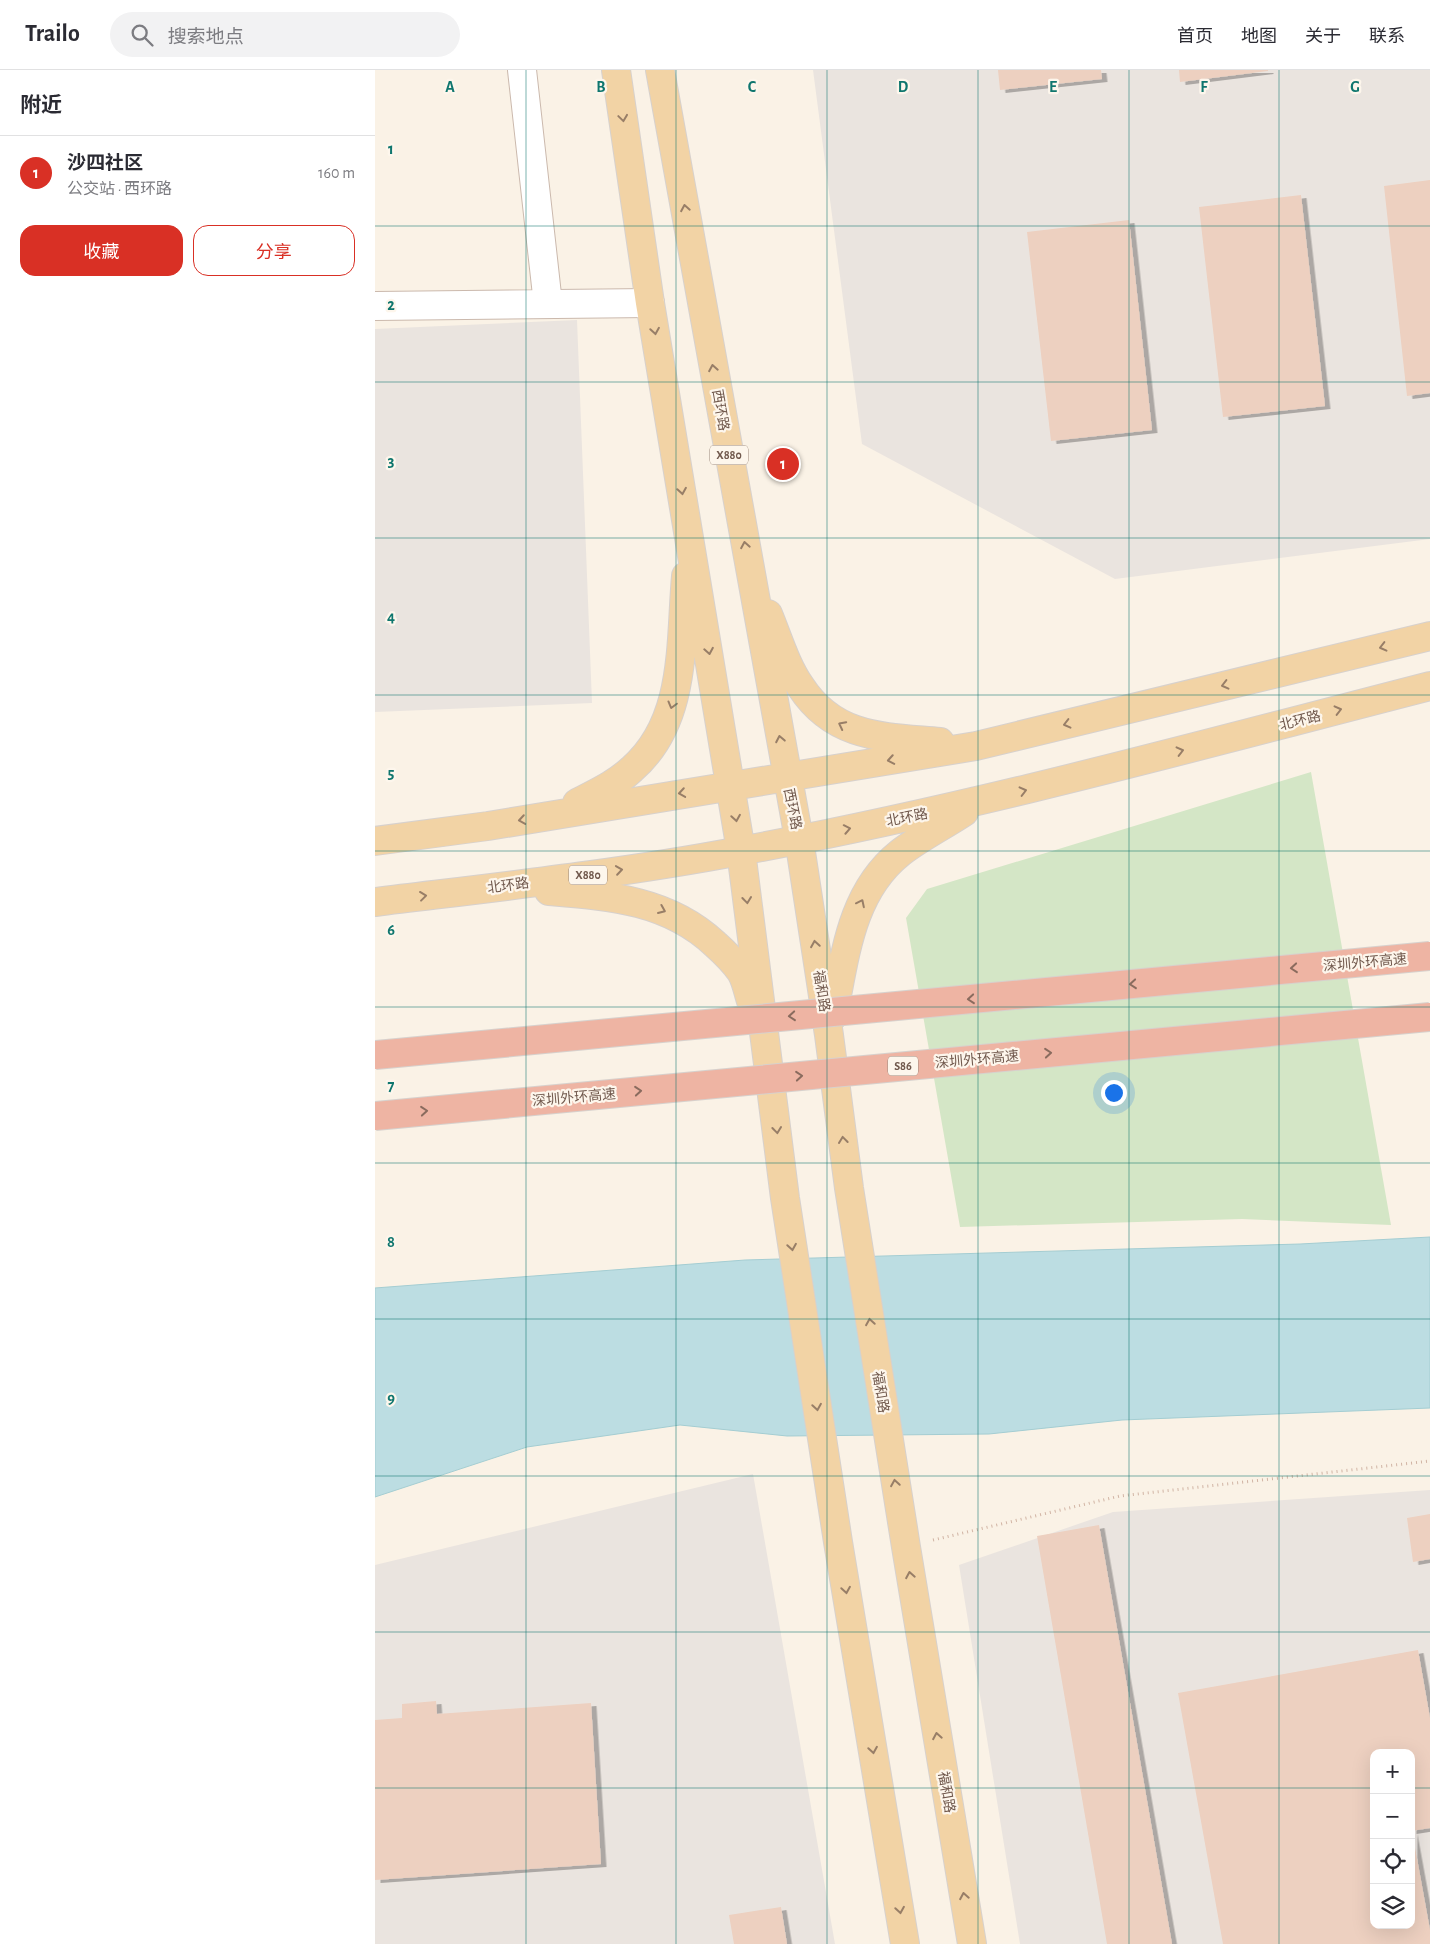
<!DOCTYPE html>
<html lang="zh">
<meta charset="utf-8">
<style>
:root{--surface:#fff;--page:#f2f2f3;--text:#2b2b33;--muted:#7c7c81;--line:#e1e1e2;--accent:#d93025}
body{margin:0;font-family:"Alegreya Sans","Noto Sans SC",sans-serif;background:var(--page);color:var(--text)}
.controls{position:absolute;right:15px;bottom:15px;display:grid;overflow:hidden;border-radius:10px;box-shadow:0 5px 20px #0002}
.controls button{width:45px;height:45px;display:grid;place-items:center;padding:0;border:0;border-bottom:1px solid var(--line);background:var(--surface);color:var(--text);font:25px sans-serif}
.you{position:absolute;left:738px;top:1022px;width:18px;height:18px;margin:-12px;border:4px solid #fff;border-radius:50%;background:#1a73e8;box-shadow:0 0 0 8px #1a73e833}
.badge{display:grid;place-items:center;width:32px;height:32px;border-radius:50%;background:var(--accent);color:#fff;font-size:16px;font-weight:700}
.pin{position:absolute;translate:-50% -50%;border:2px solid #fff;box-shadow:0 1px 5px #0006}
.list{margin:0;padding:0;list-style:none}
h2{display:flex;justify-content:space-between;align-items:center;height:65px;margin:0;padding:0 20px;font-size:21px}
h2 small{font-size:16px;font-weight:400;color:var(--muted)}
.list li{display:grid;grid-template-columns:32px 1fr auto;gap:15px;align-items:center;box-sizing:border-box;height:75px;padding:0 20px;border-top:1px solid var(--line)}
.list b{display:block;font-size:19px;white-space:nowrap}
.list p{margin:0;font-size:16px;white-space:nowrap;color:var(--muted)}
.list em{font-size:16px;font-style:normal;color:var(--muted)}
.actions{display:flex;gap:10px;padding:15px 20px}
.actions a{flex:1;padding:11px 0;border:1px solid var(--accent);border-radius:15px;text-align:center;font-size:18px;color:var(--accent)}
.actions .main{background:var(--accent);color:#fff}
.icon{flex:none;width:28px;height:28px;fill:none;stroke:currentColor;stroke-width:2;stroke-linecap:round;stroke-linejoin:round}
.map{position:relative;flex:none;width:1055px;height:1874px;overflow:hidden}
header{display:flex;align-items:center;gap:30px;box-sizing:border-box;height:70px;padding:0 25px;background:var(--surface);border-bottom:1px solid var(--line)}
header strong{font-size:24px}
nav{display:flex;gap:28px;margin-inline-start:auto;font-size:18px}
.search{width:350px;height:45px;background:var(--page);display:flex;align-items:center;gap:12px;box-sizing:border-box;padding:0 18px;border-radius:28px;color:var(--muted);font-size:19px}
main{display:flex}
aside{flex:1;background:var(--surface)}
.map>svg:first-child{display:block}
</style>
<header>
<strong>Trailo</strong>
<div class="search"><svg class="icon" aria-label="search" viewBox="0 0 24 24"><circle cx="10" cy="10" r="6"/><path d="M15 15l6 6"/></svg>搜索地点</div>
<nav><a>首页</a><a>地图</a><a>关于</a><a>联系</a></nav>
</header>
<main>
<aside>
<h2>附近<small></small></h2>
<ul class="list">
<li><span class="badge">1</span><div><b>沙四社区</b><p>公交站 · 西环路</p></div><em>160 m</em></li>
</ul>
<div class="actions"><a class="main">收藏</a><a>分享</a></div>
</aside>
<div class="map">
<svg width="1055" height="1874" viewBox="0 0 1055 1874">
<defs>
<filter id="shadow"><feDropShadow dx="5.5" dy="3" stdDeviation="0" flood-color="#0004"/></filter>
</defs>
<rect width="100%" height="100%" fill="#faf2e6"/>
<path fill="#eae4df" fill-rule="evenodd" d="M 438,0 L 1055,0 L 1055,469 L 740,509 L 487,374 Z
M 202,250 L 217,633 L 0,642 L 0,259 Z
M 378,1404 L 460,1874 L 0,1874 L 0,1495 Z
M 1055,1420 L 1055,1874 L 645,1874 L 584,1495 L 738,1442 ZM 999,1683 L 1036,1683 L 1036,1855 L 999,1855 Z"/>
<path fill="#d4e6c6" d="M 936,702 L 1016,1155 L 867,1149 L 585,1157 L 531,848 L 552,819 Z"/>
<path fill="#bcdde2" stroke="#a4cdd2" d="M 1055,1167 L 1055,1338 L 747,1350 L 614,1364 L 412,1366 L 305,1355 L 152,1377 L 0,1427 L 0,1218 L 370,1190 L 925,1174 Z"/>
<path fill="#edd0c0" filter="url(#shadow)" d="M 623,0 L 726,0 L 727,9 L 625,20 Z
M 804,0 L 893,0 L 893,1 L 805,12 Z
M 1055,110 L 1055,323 L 1032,326 L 1009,116 Z
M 926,125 L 950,336 L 848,347 L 824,137 Z
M 754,150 L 777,360 L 676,371 L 652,162 Z
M 1055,1444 L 1055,1489 L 1038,1492 L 1032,1448 Z
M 724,1455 L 797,1874 L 732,1874 L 662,1466 Z
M 1043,1580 L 1055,1648 L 1055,1758 L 1036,1761 L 1036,1683 L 999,1683 L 999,1855 L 1036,1855 L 1037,1761 L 1055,1860 L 1055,1874 L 848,1874 L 803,1623 Z
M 61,1631 L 62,1644 L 216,1633 L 226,1794 L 0,1810 L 0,1650 L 27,1648 L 27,1634 Z
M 406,1837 L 412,1874 L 359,1874 L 354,1845 Z"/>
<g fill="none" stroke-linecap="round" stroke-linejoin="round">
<defs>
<path id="minor" d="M 147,0 L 173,234
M 0,236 L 275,233"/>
<path id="major" d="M 241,0 L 275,233 L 366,781 L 410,1128 L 463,1472 L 530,1874
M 285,0 L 424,769 L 454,965 L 474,1118 L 531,1477 L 597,1874
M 393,544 C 403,568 411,596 426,617 C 460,669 510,667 565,672
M 202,733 C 221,723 241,714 257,699 C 312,651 305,573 311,506
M 0,771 L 113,756 L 601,676 L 1055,566
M 174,821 C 235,826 293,830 340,874 C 349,882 359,892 366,902 C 371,910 373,922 376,931
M 0,832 C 122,817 244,804 365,781 C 598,738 826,675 1055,616
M 458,946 C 470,888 475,823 525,783 C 544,768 568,756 589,742"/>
</defs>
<use href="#minor" stroke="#cbb9ad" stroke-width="30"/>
<use href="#major" stroke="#d7d1cd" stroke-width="30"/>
<path stroke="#d1b4a4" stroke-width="3" stroke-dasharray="1 4" stroke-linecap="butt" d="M 558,1470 L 745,1426 L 1055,1391"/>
<use href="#minor" stroke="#fff" stroke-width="28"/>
<use href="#major" stroke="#f2d3a5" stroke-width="28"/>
<defs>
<path id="highway-bridge" d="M 0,985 L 1055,886
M 0,1046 L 1055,947"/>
</defs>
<use href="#highway-bridge" stroke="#d7d1cd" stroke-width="30" stroke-linecap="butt"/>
<use href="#highway-bridge" stroke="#eeb4a3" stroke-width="28"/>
</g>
<defs><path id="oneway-chevron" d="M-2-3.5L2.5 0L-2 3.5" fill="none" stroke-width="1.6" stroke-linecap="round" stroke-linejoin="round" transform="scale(1.25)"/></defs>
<g stroke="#987e67">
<use href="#oneway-chevron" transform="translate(248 48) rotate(82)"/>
<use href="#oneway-chevron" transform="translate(310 138) rotate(-100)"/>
<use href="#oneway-chevron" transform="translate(280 261) rotate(81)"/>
<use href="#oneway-chevron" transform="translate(338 298) rotate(-100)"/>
<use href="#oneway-chevron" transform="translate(307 421) rotate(81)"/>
<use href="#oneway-chevron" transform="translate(370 475) rotate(-100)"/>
<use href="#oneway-chevron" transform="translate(1008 577) rotate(166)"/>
<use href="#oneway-chevron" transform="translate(334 581) rotate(80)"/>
<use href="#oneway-chevron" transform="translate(850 615) rotate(166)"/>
<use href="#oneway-chevron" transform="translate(297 635) rotate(105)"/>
<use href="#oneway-chevron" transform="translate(963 640) rotate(-14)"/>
<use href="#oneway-chevron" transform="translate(692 654) rotate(166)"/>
<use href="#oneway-chevron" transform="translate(467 655) rotate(-153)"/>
<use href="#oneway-chevron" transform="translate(405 669) rotate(-101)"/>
<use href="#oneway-chevron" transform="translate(805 681) rotate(-14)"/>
<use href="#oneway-chevron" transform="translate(516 690) rotate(170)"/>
<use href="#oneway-chevron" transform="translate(648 721) rotate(-14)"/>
<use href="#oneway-chevron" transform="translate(307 723) rotate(171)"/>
<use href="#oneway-chevron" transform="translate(361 748) rotate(81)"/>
<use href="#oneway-chevron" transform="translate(147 750) rotate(171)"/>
<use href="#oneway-chevron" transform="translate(472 759) rotate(-11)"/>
<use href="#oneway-chevron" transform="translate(244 800) rotate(-8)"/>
<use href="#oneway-chevron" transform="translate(48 826) rotate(-7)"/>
<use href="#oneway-chevron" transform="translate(372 830) rotate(83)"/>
<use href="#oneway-chevron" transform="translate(486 833) rotate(-64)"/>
<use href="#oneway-chevron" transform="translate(287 840) rotate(23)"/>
<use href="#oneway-chevron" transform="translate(440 874) rotate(-99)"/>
<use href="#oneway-chevron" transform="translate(402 1060) rotate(83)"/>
<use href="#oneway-chevron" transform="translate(468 1070) rotate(-97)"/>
<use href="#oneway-chevron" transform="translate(417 1177) rotate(81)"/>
<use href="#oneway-chevron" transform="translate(495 1252) rotate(-99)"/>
<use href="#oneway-chevron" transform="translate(442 1337) rotate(81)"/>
<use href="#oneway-chevron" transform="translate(520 1413) rotate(-99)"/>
<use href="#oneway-chevron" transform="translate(535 1505) rotate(-100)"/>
<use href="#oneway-chevron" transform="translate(471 1520) rotate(81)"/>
<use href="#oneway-chevron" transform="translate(562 1666) rotate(-100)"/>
<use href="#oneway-chevron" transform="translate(498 1680) rotate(81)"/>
<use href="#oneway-chevron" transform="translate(589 1826) rotate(-100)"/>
<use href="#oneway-chevron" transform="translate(525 1840) rotate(81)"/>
</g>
<g stroke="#8a6b5e">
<use href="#oneway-chevron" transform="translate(919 898) rotate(175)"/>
<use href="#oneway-chevron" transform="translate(758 914) rotate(175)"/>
<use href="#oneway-chevron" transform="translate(596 929) rotate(175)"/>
<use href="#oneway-chevron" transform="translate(417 946) rotate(175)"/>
<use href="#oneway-chevron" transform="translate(673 983) rotate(-5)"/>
<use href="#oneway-chevron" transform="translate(424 1006) rotate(-5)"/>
<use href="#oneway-chevron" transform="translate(263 1021) rotate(-5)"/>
<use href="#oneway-chevron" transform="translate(49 1041) rotate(-5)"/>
</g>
<path fill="none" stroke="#0f766e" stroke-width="1" stroke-opacity="0.55" d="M 151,0 L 151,1874M 301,0 L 301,1874M 452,0 L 452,1874M 603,0 L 603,1874M 754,0 L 754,1874M 904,0 L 904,1874M 0,156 L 1055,156M 0,312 L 1055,312M 0,468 L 1055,468M 0,625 L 1055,625M 0,781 L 1055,781M 0,937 L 1055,937M 0,1093 L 1055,1093M 0,1249 L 1055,1249M 0,1406 L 1055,1406M 0,1562 L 1055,1562M 0,1718 L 999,1718M 1036,1718 L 1055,1718"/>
<g text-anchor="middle" stroke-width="4.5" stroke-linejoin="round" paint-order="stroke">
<g fill="#fdf6ec" stroke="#9b887d" stroke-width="1">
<rect x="335" y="375.5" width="38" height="19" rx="4"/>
<rect x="194" y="795.5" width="38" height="19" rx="4"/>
<rect x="513" y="986.5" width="30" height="19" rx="4"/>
</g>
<g font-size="12" font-weight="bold" fill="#71594d">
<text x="354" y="389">X880</text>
<text x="213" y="809">X880</text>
<text x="528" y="1000">S86</text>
</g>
<g font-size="14" fill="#71594d" stroke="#fdf6ec">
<text transform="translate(346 340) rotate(80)" y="5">西环路</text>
<text transform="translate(925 650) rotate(-14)" y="5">北环路</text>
<text transform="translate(418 739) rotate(79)" y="5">西环路</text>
<text transform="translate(532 747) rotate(-11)" y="5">北环路</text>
<text transform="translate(133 815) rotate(-8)" y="5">北环路</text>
<text transform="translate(990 892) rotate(-5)" y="5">深圳外环高速</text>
<text transform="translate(447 921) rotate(81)" y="5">福和路</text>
<text transform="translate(602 989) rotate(-5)" y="5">深圳外环高速</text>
<text transform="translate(199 1027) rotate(-5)" y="5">深圳外环高速</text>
<text transform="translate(506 1322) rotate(81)" y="5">福和路</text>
<text transform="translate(572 1722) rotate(80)" y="5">福和路</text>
</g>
</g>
<g font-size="16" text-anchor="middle" font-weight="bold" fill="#0f766e" stroke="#fdf6ec" stroke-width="4.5" stroke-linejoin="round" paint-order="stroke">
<text x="75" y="22">A</text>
<text x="226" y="22">B</text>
<text x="377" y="22">C</text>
<text x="528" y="22">D</text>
<text x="678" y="22">E</text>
<text x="829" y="22">F</text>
<text x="980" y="22">G</text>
<text x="16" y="84">1</text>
<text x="16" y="240">2</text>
<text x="16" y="396">3</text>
<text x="16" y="552">4</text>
<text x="16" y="708">5</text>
<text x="16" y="865">6</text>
<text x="16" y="1021">7</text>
<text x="16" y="1177">8</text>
<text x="16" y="1333">9</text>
</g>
</svg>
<div class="controls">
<button>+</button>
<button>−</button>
<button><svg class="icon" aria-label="locate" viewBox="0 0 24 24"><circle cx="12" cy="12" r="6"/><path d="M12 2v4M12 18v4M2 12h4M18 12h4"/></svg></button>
<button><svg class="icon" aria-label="layers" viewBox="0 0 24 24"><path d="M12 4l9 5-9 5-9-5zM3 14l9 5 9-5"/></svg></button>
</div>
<div class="you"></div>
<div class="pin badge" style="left:408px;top:394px">1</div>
</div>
</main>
